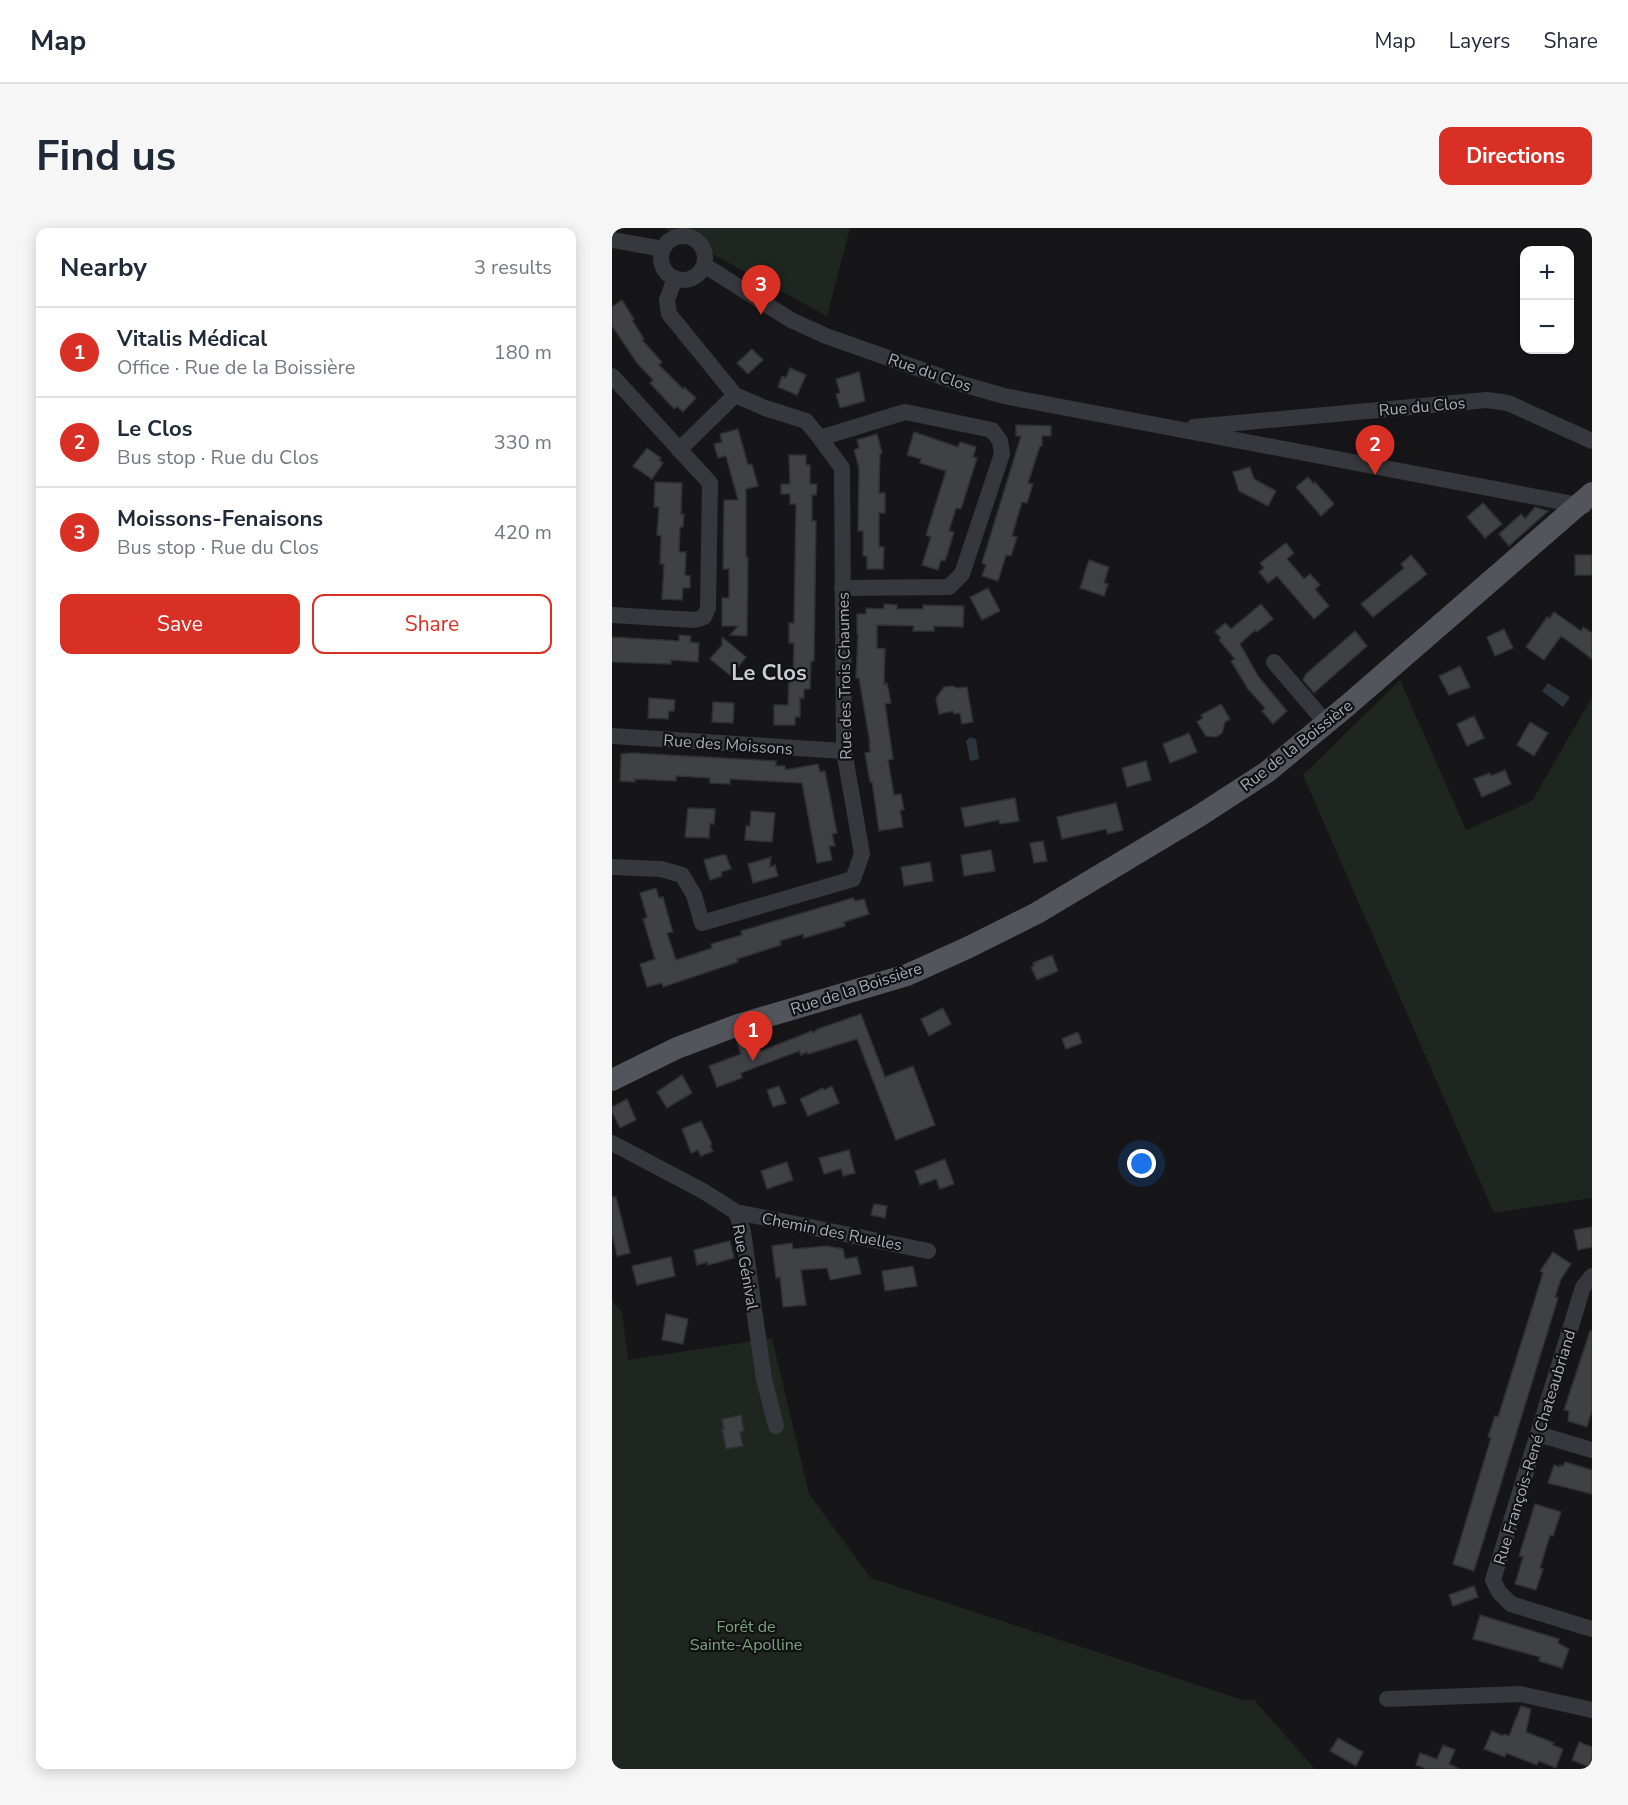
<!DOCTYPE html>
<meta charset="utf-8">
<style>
:root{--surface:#fff;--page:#f6f6f7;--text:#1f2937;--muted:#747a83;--line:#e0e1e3;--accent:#d93025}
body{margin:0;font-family:"Nunito Sans",sans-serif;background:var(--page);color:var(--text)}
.controls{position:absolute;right:18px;top:18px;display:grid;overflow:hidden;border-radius:12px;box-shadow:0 3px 15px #0003}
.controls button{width:54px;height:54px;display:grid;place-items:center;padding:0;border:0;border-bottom:2px solid var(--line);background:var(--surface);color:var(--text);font:30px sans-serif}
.you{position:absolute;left:530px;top:936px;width:21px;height:21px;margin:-15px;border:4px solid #fff;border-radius:50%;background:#1a73e8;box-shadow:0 0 0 9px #1a73e833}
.badge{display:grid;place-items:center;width:39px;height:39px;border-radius:50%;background:var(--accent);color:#fff;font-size:20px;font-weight:700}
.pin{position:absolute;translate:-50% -50px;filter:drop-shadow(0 2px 3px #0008)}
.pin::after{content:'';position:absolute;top:32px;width:21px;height:18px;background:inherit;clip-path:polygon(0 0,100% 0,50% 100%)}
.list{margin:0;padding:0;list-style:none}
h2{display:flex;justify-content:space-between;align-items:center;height:78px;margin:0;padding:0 24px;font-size:26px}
h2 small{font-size:20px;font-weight:400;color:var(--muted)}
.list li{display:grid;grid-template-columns:39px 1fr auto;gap:18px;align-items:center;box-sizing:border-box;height:90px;padding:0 24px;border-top:2px solid var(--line)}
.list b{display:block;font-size:22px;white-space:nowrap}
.list p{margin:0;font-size:20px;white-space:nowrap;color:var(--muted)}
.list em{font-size:20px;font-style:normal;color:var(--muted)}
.actions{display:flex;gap:12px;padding:18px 24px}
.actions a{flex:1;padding:14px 0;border:2px solid var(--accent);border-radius:12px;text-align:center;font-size:21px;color:var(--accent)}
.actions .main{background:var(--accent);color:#fff}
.map{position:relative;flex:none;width:980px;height:1541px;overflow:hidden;border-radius:12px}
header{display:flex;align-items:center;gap:36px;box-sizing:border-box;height:84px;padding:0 30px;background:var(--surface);border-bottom:2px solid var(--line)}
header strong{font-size:28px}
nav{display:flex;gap:33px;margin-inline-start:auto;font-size:21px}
.intro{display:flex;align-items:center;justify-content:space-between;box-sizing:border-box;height:144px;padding:0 36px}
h1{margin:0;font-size:42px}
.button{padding:15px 27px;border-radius:12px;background:var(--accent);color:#fff;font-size:21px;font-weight:700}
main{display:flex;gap:36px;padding:0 36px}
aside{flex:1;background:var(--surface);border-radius:12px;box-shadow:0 3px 15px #0003}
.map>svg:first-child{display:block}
</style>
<header>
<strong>Map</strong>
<nav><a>Map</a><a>Layers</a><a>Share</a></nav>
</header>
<div class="intro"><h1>Find us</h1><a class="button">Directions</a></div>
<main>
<aside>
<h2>Nearby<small>3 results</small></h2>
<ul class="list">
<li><span class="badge">1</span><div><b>Vitalis Médical</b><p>Office · Rue de la Boissière</p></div><em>180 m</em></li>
<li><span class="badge">2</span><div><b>Le Clos</b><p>Bus stop · Rue du Clos</p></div><em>330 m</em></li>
<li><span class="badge">3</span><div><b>Moissons-Fenaisons</b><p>Bus stop · Rue du Clos</p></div><em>420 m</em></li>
</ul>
<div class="actions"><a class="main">Save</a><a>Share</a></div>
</aside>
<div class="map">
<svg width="980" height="1541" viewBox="0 0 980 1541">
<rect width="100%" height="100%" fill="#161618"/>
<path fill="#1e261f" d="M 52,0 L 238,0 L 215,88 Z
M 788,452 L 854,602 L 920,573 L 980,469 L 980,970 L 882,985 L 691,547 Z
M 0,1073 L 10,1084 L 16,1132 L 160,1110 L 197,1266 L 259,1350 L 631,1472 L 642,1472 L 703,1541 L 0,1541 Z"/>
<path fill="#2c353c" d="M 936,455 L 958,469 L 951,479 L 930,463 Z
M 358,509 L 364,511 L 367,531 L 358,533 L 354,513 Z"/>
<path fill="#404145" stroke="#303034" stroke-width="1.5" d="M 10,72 L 22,91 L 20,92 L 32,111 L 30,112 L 50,134 L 47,137 L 71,161 L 72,159 L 84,170 L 71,184 L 65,178 L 62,181 L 38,155 L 41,152 L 25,135 L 0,98 L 0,79 Z
M 140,121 L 151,132 L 136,146 L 125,135 Z
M 178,140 L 194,147 L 185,167 L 166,159 L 170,148 L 174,150 Z
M 247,144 L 253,173 L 228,180 L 224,166 L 228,165 L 224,151 Z
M 404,197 L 439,198 L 439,208 L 430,208 L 430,218 L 428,218 L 416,255 L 421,256 L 415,275 L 410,274 L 400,308 L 405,309 L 399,328 L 394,327 L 386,353 L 370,348 L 374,337 L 370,335 L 409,208 L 404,208 Z
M 126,201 L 136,237 L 140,236 L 146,258 L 134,261 L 134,329 L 136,329 L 135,408 L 118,407 L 126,398 L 110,398 L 110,370 L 117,370 L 117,341 L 111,341 L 112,272 L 126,272 L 114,228 L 106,230 L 102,216 L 110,214 L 108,206 Z
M 302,204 L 346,219 L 348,214 L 364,219 L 361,229 L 365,230 L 349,281 L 344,280 L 337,303 L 342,304 L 335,327 L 333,333 L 329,332 L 326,342 L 310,337 L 319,309 L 314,307 L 334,243 L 308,235 L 309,231 L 295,227 Z
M 775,205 L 778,218 L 756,221 L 754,207 Z
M 265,206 L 270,225 L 268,226 L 267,265 L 273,265 L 273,285 L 267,285 L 267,319 L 272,319 L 271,341 L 255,341 L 255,328 L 251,328 L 251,303 L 246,303 L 247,240 L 242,222 L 247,220 L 245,212 Z
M 35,220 L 49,230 L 47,232 L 51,235 L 40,251 L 21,238 Z
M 177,227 L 194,227 L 194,237 L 198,237 L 198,256 L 205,256 L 204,267 L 200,267 L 200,293 L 204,293 L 202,433 L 199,433 L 198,461 L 192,461 L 192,470 L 188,470 L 188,489 L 183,489 L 183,497 L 162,497 L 162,477 L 176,477 L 177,449 L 181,449 L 182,415 L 177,415 L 177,395 L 182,395 L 184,276 L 178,276 L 178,266 L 169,266 L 169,256 L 178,256 Z
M 638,239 L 642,251 L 664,263 L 656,278 L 627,263 L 621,244 Z
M 696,249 L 702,256 L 703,254 L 722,276 L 709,288 L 684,259 Z
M 43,254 L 70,255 L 69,286 L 72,286 L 71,299 L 68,299 L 67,324 L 74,324 L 73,347 L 78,348 L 78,360 L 71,360 L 70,372 L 50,371 L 52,336 L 48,336 L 49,308 L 45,307 L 47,279 L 42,279 Z
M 871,275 L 890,296 L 873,310 L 855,289 Z
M 923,279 L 936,283 L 897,318 L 887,306 L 909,286 L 913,291 Z
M 674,315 L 682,325 L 675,331 L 692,351 L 698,346 L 708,357 L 703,361 L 717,378 L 702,391 L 665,348 L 656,355 L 647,344 L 652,340 L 648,335 Z
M 799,327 L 815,346 L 761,389 L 749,376 L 792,340 L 789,336 Z
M 963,327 L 980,327 L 980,347 L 963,347 Z
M 477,332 L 497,339 L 492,355 L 496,356 L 492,368 L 468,360 Z
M 376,360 L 388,383 L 370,392 L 358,369 Z
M 272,376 L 285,377 L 285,381 L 311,381 L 311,377 L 352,378 L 351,399 L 322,398 L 322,403 L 301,403 L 302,398 L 265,397 L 265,420 L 273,421 L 272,456 L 275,455 L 279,475 L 273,476 L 281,531 L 276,532 L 282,567 L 289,566 L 292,582 L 288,582 L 291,599 L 267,603 L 260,554 L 258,554 L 253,525 L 258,524 L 257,515 L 258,515 L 247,450 L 244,450 L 246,406 L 245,406 L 245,386 L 254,386 L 254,380 L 272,381 Z
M 649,376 L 661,391 L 645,404 L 643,402 L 628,416 L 646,448 L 675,483 L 661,496 L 650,483 L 653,480 L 636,461 L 619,433 L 623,431 L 607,412 L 609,410 L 603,404 L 613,395 L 619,401 Z
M 942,384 L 969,403 L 971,399 L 980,405 L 980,431 L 949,408 L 932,432 L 914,419 L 935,389 L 938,390 Z
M 892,401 L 901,420 L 883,428 L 875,409 Z
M 743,403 L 755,418 L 702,465 L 691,452 L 694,446 Z
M 67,407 L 79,408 L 78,414 L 87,415 L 86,434 L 59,432 L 59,436 L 0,434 L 0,409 L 67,413 Z
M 110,409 L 134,429 L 119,448 L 98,431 L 110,417 Z
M 848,438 L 858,459 L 837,467 L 827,448 Z
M 341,458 L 345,460 L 355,459 L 361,494 L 350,496 L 348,485 L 342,486 L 341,483 L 327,486 L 324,470 L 332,459 Z
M 37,470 L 63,472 L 62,483 L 57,483 L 56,491 L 36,490 Z
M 101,474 L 122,475 L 121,495 L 100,494 Z
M 609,476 L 618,491 L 613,494 L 610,505 L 604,509 L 594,508 L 585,494 L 591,490 L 589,487 Z
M 862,488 L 872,510 L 855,518 L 845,496 Z
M 918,494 L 936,505 L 922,528 L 905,517 Z
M 577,505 L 585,524 L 558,535 L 551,516 Z
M 20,525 L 164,533 L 164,538 L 173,538 L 173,542 L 206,536 L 208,544 L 213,543 L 225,605 L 220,606 L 223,618 L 217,618 L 220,632 L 205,635 L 190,555 L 118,551 L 118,556 L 98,555 L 98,550 L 64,548 L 64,553 L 23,551 L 23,554 L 8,553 L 9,526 Z
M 534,533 L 539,552 L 515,559 L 510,540 Z
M 893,542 L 899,556 L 870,569 L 862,551 L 878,545 L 879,548 Z
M 403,570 L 407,593 L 388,596 L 387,592 L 353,599 L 349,580 Z
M 504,575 L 511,602 L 496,606 L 494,601 L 450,611 L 445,589 Z
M 76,580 L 103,581 L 102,596 L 98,595 L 97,610 L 73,609 Z
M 139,583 L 163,585 L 160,614 L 133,612 L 134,598 L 138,598 Z
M 431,613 L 435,633 L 422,635 L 418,615 Z
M 379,622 L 383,643 L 352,648 L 349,627 Z
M 109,627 L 114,627 L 119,641 L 109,644 L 110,648 L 98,652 L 92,632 Z
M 159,629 L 158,639 L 163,637 L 166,648 L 141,655 L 136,636 Z
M 318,634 L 321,653 L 292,658 L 289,639 Z
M 44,660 L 47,670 L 51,669 L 59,698 L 61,704 L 55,705 L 64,732 L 100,720 L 99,716 L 130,707 L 129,703 L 241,670 L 243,673 L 252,671 L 257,686 L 232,694 L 233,698 L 192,710 L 191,706 L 168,713 L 169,717 L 125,731 L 126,734 L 51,759 L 50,755 L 35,759 L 28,736 L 43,731 L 31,691 L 35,689 L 28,665 Z
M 440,727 L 446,743 L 425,752 L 419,739 L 422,738 L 421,735 Z
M 331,780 L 339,796 L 317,808 L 309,791 Z
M 249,786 L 273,849 L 301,838 L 323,897 L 284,912 L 245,811 L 196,826 L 195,824 L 189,827 L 187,823 L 129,845 L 130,850 L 105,859 L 97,838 L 129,826 L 125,815 L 144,808 L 149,823 L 200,803 L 201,805 L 206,801 Z
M 466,804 L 470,815 L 454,821 L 450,811 Z
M 70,847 L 80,865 L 55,880 L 45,864 Z
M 167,858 L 174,875 L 161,879 L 155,862 Z
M 220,858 L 227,875 L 196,888 L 188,871 L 211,860 L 212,862 Z
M 15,871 L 24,892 L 8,900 L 0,884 L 0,879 Z
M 89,893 L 100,916 L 98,917 L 101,923 L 89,928 L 86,922 L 79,925 L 70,901 Z
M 237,922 L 243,945 L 231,948 L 229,941 L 212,946 L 207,930 Z
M 333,931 L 342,956 L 328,961 L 324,951 L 308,957 L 303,943 Z
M 175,934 L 181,952 L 155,961 L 149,943 Z
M 0,969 L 4,969 L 18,1025 L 5,1028 L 0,1006 Z
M 262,976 L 275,978 L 273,990 L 259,987 Z
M 980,999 L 980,1019 L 966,1022 L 962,1002 Z
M 118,1013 L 122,1030 L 96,1037 L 95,1034 L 85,1037 L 82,1022 Z
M 180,1015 L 181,1021 L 215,1018 L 231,1021 L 233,1031 L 245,1029 L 249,1046 L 218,1052 L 215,1040 L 189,1042 L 194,1077 L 171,1079 L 168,1049 L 164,1050 L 160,1018 Z
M 941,1024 L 959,1036 L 949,1051 L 943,1069 L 946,1070 L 862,1343 L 841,1336 L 879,1210 L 876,1209 L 883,1188 L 886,1189 L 931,1045 L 928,1043 Z
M 59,1029 L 63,1048 L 25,1057 L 20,1038 Z
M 301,1038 L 305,1058 L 273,1063 L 270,1043 Z
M 54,1086 L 76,1091 L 71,1116 L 50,1112 Z
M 978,1103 L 980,1103 L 980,1182 L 975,1199 L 956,1193 L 957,1183 L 952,1182 Z
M 129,1187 L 132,1203 L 128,1204 L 131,1218 L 114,1221 L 110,1201 L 112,1201 L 110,1191 Z
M 953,1234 L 980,1242 L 980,1266 L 936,1255 L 942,1237 L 948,1239 L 948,1237 L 951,1238 Z
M 923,1276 L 949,1284 L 941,1308 L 938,1307 L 928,1340 L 931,1341 L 924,1362 L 903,1356 L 911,1329 L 907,1328 Z
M 862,1358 L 866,1369 L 841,1378 L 837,1367 Z
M 868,1387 L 947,1411 L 946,1415 L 957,1421 L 950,1440 L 927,1433 L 928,1429 L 861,1411 Z
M 909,1478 L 919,1481 L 914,1504 L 942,1515 L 941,1517 L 951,1521 L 944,1540 L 927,1533 L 925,1537 L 894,1525 L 893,1529 L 872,1521 L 880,1503 L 891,1508 L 892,1506 L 897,1508 Z
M 726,1510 L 751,1524 L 744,1538 L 718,1523 Z
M 967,1514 L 980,1519 L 980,1531 L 977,1539 L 960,1532 Z
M 831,1517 L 843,1522 L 837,1536 L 848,1541 L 815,1541 L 804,1537 L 808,1525 L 825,1531 Z"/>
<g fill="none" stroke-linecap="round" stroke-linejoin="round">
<path stroke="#37383d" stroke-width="16" d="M49 30a22 22 0 1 1 44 0a22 22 0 1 1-44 0Z
M 0,12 L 51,21
M 92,37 L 179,92 L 214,108 L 350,156 L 392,168 L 972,278
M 0,148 L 98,255 L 96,380 L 92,389 L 83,392 L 0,387
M 582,199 L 875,172 L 896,175 L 980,213
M 208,210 L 293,184 L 380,202 L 388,213 L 390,226 L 350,346 L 337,359 L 230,360
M 67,222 L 123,167
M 662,434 L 714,495
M 0,508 L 232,523
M 0,639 L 49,641 L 70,647 L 82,667 L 90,695 L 241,651 L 250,626 L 232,523 L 230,240 L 208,210 L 194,193 L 153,180 L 123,167 L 57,86 L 55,72 L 63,50
M 0,915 L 91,963 L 124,984 L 131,1004 L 152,1151 L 164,1198
M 124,984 L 316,1023
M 980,1048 L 971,1059 L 881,1352 L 887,1364 L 899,1376 L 980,1401
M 926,1206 L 980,1222
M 775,1471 L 908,1466 L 980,1482"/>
<path stroke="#53555c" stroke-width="22" d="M 0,852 L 65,820 L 126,797 L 295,747 L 355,720 L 425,685 L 587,588 L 655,544 L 736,477 L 980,265"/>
</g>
<g text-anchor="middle" stroke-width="4.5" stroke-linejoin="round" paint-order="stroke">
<g font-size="16" fill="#a8adb8" stroke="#111113">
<text transform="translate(318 144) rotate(19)" y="6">Rue du Clos</text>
<text transform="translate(810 178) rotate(-5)" y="6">Rue du Clos</text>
<text transform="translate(232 448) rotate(-91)" y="6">Rue des Trois Chaumes</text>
<text transform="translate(116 516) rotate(4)" y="6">Rue des Moissons</text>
<text transform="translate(684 517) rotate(-38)" y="6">Rue de la Boissière</text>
<text transform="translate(244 760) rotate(-18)" y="6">Rue de la Boissière</text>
<text transform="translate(220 1003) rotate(11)" y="6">Chemin des Ruelles</text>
<text transform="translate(134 1039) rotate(80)" y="6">Rue Génival</text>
<text transform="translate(922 1219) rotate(-73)" y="6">Rue François-René Chateaubriand</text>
</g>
<g font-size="16" fill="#7fa381" stroke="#111113">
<text x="134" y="1404">Forêt de<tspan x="134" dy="18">Sainte-Apolline</tspan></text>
</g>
<g font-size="22" font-weight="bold" fill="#c9ccd4" stroke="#111113">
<text x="157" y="452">Le Clos</text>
</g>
</g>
</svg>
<div class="controls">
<button>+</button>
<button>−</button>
</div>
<div class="you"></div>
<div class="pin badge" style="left:141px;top:833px">1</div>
<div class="pin badge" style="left:763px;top:247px">2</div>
<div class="pin badge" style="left:149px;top:87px">3</div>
</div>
</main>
